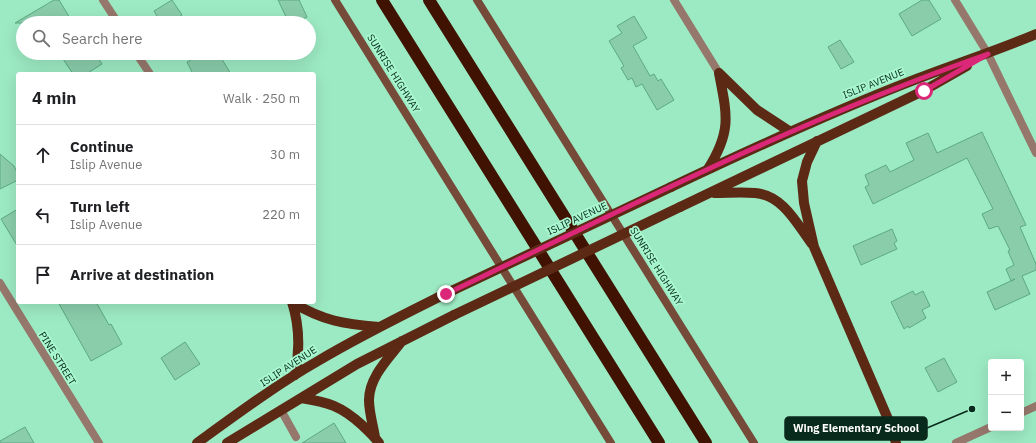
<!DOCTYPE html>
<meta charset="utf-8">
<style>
:root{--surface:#fff;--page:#f2f2f2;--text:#202124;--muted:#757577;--line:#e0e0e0}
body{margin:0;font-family:"IBM Plex Sans",sans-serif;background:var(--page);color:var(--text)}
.controls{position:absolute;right:12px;bottom:12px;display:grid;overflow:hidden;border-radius:4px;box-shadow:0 4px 16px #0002}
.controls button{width:36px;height:36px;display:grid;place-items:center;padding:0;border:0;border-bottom:1px solid var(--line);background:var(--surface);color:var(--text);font:20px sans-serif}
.stop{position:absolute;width:12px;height:12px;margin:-9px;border:3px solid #db2777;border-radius:50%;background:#fff}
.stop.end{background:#db2777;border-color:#fff;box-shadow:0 1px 4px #0008}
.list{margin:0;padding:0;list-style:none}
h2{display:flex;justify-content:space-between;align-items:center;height:52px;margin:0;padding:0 16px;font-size:17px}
h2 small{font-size:13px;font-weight:400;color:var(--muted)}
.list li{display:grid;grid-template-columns:26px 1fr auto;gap:12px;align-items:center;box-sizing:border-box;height:60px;padding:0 16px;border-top:1px solid var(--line)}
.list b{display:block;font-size:15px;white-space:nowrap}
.list p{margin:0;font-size:13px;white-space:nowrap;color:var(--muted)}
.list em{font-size:13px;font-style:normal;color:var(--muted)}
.icon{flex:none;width:22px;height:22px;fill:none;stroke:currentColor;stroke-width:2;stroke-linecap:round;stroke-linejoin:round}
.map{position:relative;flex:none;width:1036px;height:443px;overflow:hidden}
.search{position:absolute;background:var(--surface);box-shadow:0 4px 16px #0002;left:16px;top:16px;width:300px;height:44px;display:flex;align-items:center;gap:10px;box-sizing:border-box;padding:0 14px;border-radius:22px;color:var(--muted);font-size:15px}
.panel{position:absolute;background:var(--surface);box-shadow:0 4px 16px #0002;left:16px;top:72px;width:300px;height:232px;border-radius:4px}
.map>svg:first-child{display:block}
</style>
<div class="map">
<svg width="1036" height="443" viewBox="0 0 1036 443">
<rect width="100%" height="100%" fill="#9ceac3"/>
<path fill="#8acdab" stroke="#5ca984" d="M 54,0 L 59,0 L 73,23 L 15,23 Z
M 172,0 L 182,15 L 170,23 L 161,23 L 154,11 Z
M 278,0 L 299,0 L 307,17 L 295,23 L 289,23 Z
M 922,0 L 929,0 L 941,19 L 912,36 L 899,14 Z
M 634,16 L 647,38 L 633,46 L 650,76 L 654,74 L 658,81 L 661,79 L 674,100 L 657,110 L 642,84 L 636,87 L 632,78 L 628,80 L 621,68 L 624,66 L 609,41 L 622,33 L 617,26 Z
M 840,40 L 854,62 L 841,69 L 828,47 Z
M 59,53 L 95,53 L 102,64 L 86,74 L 73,74 Z
M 188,53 L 218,53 L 231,74 L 193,74 L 187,62 L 191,60 Z
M 982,132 L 1026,225 L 1020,227 L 1036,264 L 1036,270 L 1022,276 L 1030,294 L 995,310 L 987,292 L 1015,279 L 1011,281 L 1006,269 L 1014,265 L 1008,251 L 1010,250 L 998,226 L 989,229 L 982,214 L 993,209 L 967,158 L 873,204 L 865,187 L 869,185 L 865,175 L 886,165 L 890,172 L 914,160 L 906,143 L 928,133 L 937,153 Z
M 0,154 L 14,166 L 18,174 L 18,180 L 0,189 Z
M 18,209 L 18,247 L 1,219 Z
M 892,229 L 897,241 L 894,243 L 897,249 L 861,265 L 853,246 Z
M 913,291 L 915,295 L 923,291 L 930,306 L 922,310 L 926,318 L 909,328 L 908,326 L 904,329 L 891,302 Z
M 58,302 L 96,302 L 109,325 L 111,324 L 122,344 L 91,361 Z
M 185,342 L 200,364 L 175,380 L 161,358 Z
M 944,358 L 957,382 L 938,392 L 925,368 Z
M 334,423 L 346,443 L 302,443 Z
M 25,427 L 34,443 L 0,443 L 0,441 Z"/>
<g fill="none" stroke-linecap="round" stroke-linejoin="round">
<path stroke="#96776c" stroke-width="8" d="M 281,410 L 296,437
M 1021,413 L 1036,406
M 956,443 L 991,427"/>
<path stroke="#96776c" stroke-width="8" d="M 955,0 L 988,54 L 1036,153
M 0,283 L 99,443"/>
<path stroke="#96776c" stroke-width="8" d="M 103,0 L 118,23
M 674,0 L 719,73
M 136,53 L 150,74"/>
<path stroke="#754a39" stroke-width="8" d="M 335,0 L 611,443
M 477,0 L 754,443"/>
<path stroke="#5c2915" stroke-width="10" d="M 719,73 L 757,110 L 789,131
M 817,141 L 807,162 L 802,181 L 804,203 L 814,247 L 891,426 L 896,443
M 708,169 C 732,131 727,115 719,73
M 671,187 C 751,149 831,112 914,80 C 955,64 996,51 1036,34
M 714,193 C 728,193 742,192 755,193 C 783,195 797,224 812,244
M 680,207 L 923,91 L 967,66
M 292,302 C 323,321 344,324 379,327
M 292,302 C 300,327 300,350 295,375
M 301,398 C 328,402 341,406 362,425 C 368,431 374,436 379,443
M 375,437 C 373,425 369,412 369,400 C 369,377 389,358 402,341
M 197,443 C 237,414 276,385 318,361 C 360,336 403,315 445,294
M 227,443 L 357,364 L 454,315"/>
<path stroke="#3f1201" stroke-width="12" d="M 382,0 L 659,443
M 429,0 L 706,443"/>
<path stroke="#5c2915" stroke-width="10" d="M 445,294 L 671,187
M 454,315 L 680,207"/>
</g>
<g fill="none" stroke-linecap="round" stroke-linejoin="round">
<path stroke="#db2777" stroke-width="5" d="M 446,294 C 624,209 801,119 988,54 L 924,91"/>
</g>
<g text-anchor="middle" stroke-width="3.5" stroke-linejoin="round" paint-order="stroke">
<g font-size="10" fill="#082a1c" stroke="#a9f8d0">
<text transform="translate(394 73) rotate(58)" y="4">SUNRISE HIGHWAY</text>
<text transform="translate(873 83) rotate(-22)" y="4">ISLIP AVENUE</text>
<text transform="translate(577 218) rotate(-25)" y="4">ISLIP AVENUE</text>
<text transform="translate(657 266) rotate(58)" y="4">SUNRISE HIGHWAY</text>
<text transform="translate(58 358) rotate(58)" y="4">PINE STREET</text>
<text transform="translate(288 366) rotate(-33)" y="4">ISLIP AVENUE</text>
</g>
</g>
<path fill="none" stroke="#082a1c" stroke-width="1.5" d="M972 409L927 428"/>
<circle fill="#082a1c" stroke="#a9f8d0" stroke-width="1.5" cx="972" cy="409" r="4"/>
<rect fill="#082a1c" stroke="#082a1c" stroke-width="1.5" x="785" y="417" width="142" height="23" rx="4"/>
<g font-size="11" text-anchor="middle" font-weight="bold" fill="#fff">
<text x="856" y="432">Wing Elementary School</text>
</g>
</svg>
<div class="controls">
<button>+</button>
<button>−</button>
</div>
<div class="stop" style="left:924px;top:91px"></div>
<div class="stop end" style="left:446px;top:294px"></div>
<div class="search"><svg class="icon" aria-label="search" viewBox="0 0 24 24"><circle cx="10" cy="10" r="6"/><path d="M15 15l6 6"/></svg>Search here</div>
<section class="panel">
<h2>4 min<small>Walk · 250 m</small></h2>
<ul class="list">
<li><svg class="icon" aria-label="ahead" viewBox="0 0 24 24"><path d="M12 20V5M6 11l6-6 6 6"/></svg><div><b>Continue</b><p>Islip Avenue</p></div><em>30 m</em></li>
<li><svg class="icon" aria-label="left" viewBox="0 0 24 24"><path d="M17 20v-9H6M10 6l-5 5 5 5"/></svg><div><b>Turn left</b><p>Islip Avenue</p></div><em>220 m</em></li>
<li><svg class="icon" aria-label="arrive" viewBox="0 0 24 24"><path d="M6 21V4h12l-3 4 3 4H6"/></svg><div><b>Arrive at destination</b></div></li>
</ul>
</section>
</div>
